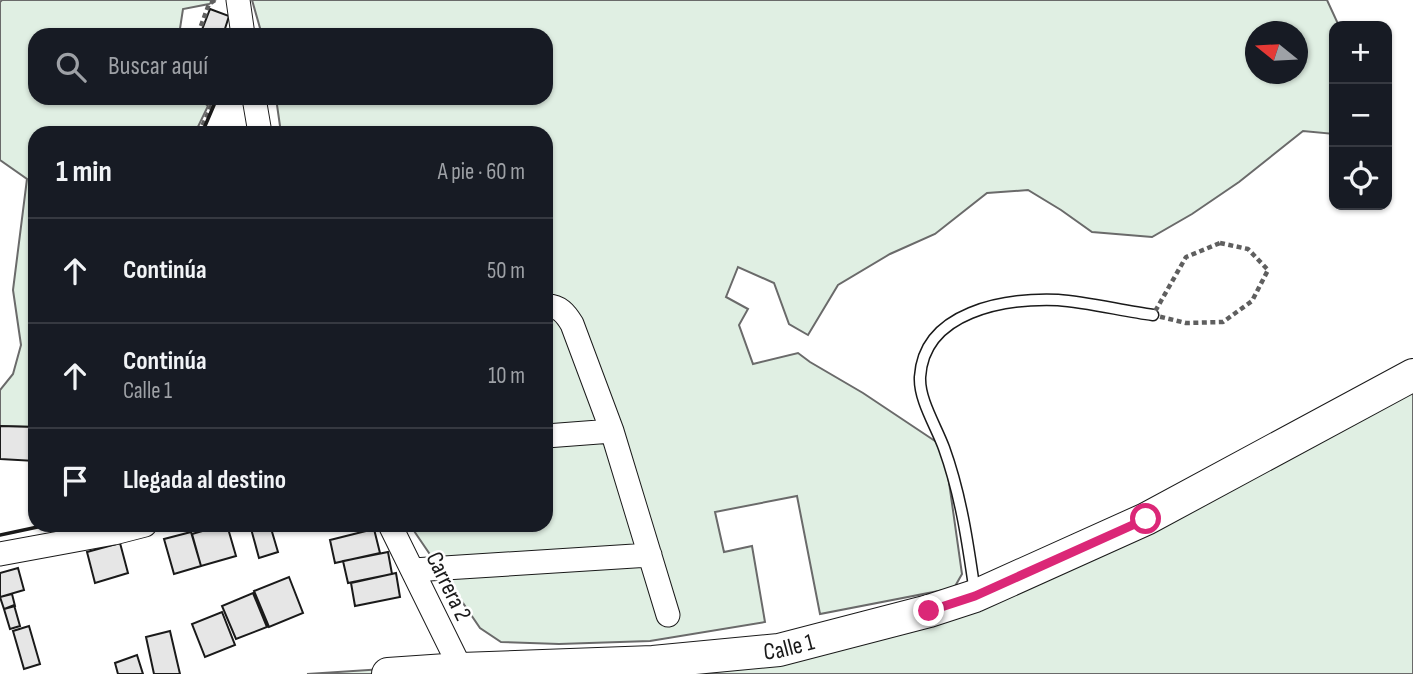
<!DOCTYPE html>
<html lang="es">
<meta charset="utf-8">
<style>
:root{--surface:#171b24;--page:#20242c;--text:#f1f3f6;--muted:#9ea1a6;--line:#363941}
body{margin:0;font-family:"Sofia Sans Condensed",sans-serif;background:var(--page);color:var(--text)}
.controls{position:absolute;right:21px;top:21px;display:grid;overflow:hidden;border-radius:14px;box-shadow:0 2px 5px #0004}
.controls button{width:63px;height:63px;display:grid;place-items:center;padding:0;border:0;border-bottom:2px solid var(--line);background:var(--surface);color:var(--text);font:35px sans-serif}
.compass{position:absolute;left:1245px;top:21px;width:63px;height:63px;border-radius:50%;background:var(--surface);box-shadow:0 2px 5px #0004;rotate:288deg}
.stop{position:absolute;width:21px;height:21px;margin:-16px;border:5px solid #db2777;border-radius:50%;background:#fff}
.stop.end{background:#db2777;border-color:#fff;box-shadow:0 2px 7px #0008}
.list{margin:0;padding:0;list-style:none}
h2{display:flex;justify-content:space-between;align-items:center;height:91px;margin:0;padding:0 28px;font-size:30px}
h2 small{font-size:23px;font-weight:400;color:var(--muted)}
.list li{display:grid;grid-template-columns:46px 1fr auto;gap:21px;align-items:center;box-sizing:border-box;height:105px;padding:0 28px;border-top:2px solid var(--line)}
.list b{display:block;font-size:26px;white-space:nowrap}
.list p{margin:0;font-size:23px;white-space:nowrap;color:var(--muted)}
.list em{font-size:23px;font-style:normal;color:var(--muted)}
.icon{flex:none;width:38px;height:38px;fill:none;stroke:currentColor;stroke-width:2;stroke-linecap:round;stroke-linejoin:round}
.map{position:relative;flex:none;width:1413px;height:674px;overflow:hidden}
.search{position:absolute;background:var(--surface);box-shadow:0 2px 5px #0004;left:28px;top:28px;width:525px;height:77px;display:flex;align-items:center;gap:18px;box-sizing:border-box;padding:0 24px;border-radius:21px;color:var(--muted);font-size:26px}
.panel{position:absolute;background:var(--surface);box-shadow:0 2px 5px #0004;left:28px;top:126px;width:525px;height:406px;border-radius:21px}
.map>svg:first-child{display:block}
</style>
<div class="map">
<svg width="1413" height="674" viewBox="0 0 1413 674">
<rect width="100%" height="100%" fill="#fff"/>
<path fill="#e0efe3" stroke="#6a6a6a" stroke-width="2" fill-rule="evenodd" d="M 2,0 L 215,0 L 209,4 L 183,9 L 179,35 L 35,35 L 35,98 L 199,98 L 208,106 L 195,133 L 35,133 L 35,427 L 0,426 L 0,390 L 13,374 L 21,345 L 13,290 L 27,179 L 0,160 L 0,2 Z
M 252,0 L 1327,0 L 1339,26 L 1334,26 L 1334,134 L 1303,131 L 1239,182 L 1192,214 L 1152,237 L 1092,232 L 1061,210 L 1028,190 L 987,193 L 935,234 L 890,254 L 838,285 L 808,335 L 789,324 L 774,283 L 738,267 L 726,297 L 748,309 L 739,325 L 753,364 L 798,353 L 810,362 L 863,393 L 944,447 L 962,574 L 954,588 L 820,614 L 797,496 L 715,512 L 724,552 L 752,546 L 765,622 L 650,641 L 559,644 L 501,642 L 480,628 L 410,525 L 546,525 L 546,133 L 281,133 L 276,98 L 546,98 L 546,35 L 262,35 ZM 1256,32 L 1298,32 L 1298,74 L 1256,74 Z
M 1413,374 L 1413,674 L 307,674 L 461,664 L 651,661 L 924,610 Z"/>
<path fill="#e6e6e6" stroke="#1a1a1a" stroke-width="2" d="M 210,9 L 229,16 L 223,35 L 200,35 Z
M 0,426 L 35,427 L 35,461 L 0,459 Z
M 223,525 L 227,525 L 236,556 L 201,566 L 192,534 Z
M 250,525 L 270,525 L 278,552 L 259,558 Z
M 374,529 L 380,553 L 335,563 L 330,540 Z
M 191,532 L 201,566 L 174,574 L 164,539 Z
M 120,543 L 128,573 L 95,583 L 87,552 Z
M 388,552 L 392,574 L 348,583 L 343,561 Z
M 18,568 L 24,590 L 0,597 L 0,573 Z
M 396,573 L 400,597 L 355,606 L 351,583 Z
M 289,577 L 303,613 L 269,627 L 254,591 Z
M 253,593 L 267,627 L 236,639 L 222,606 Z
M 12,594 L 15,606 L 4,609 L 0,597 Z
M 14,605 L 20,626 L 10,629 L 4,609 Z
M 222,612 L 235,645 L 205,657 L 192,624 Z
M 29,626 L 40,664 L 24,669 L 13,631 Z
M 170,631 L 180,674 L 154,674 L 146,637 Z
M 137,655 L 143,674 L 118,674 L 115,663 Z"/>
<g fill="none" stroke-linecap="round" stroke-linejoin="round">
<defs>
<path id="service" d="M 975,593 C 968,544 961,495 944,448 C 936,426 919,400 920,377 C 924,311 1005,298 1058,300 C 1087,302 1123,311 1153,315"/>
<path id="minor" d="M 238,0 L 243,35
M 254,98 L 260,133
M 546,306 C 559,305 566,314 572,324 L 612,431 L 668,615
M 546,436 L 612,431
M 390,525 L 461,669
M 0,554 L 114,533 L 145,525
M 413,570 L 650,555"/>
<g id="secondary">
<path id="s1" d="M 388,674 L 461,669 L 653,662 L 779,650 L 929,611 L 975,596 L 1146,519 L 1413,375"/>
</g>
</defs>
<use href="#service" stroke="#1a1a1a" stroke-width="13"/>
<use href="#minor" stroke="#1a1a1a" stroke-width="25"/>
<use href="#secondary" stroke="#1a1a1a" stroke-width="34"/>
<path stroke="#5f5f5f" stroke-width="4.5" stroke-dasharray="5 3.5" stroke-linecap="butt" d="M 198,34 L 209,4 L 215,0
M 199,133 L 215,98
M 1220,243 L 1248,249 L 1268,270 L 1252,301 L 1223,322 L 1186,323 L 1153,315 L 1186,257 Z"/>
<use href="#service" stroke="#fff" stroke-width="10"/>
<use href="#minor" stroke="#fff" stroke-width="23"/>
<use href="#secondary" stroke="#fff" stroke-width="32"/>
<path stroke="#1a1a1a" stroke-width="3.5" d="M 202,133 L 217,98
M 0,535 L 47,525"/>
</g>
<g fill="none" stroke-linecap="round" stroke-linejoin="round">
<path stroke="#db2777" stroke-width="9" d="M 929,611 L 975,596 L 1146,519"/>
</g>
<g text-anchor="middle" stroke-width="5" stroke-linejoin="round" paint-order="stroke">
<g font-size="24" fill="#1a1a1a" stroke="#fff">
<text transform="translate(449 586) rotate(64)" y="8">Carrera 2</text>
<text dy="8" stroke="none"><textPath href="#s1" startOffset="402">Calle 1</textPath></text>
</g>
</g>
</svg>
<div class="controls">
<button>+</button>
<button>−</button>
<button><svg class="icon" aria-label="locate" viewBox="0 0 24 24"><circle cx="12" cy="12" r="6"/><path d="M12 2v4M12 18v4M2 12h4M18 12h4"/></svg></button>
</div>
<svg class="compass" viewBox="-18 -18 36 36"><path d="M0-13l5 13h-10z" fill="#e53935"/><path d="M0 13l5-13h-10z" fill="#9ea1a6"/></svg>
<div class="stop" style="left:1146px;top:519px"></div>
<div class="stop end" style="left:929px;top:611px"></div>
<div class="search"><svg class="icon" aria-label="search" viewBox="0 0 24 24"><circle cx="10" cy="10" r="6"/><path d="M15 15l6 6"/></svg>Buscar aquí</div>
<section class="panel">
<h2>1 min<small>A pie · 60 m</small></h2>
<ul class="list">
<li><svg class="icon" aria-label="ahead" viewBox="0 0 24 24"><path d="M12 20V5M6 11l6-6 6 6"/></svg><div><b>Continúa</b></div><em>50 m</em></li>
<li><svg class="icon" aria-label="ahead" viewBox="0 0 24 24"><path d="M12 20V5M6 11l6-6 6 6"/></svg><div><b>Continúa</b><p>Calle 1</p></div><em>10 m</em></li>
<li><svg class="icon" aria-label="arrive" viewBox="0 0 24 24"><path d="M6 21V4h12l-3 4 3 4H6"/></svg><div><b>Llegada al destino</b></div></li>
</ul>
</section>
</div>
